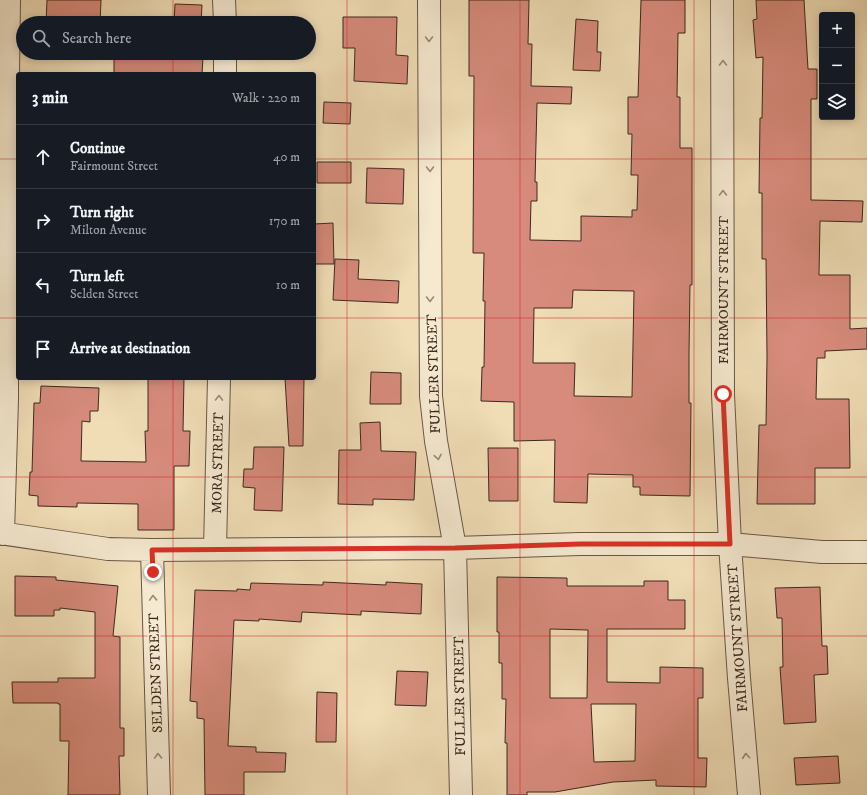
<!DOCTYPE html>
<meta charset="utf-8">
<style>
:root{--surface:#171b24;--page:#242831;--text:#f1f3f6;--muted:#9ea1a6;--line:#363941}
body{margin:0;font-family:"IM FELL DW Pica",serif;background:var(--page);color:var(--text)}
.controls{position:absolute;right:12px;top:12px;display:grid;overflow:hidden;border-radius:4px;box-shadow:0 2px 10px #0003}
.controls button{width:36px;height:36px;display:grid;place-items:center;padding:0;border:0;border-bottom:1px solid var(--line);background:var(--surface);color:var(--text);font:20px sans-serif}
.stop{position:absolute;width:12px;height:12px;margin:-9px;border:3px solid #d93025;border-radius:50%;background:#fff}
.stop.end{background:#d93025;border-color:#fff;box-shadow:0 1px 4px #0008}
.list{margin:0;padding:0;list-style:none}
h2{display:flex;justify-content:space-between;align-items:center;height:52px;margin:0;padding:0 16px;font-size:17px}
h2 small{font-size:13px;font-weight:400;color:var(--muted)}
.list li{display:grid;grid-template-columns:26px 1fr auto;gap:12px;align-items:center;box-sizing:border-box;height:64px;padding:0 16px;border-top:1px solid var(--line)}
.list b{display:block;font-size:15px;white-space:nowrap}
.list p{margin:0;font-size:13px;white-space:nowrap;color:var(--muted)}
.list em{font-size:13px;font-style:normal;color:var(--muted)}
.icon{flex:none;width:22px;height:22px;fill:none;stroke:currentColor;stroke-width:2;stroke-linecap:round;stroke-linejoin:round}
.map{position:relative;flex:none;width:867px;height:795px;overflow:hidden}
.search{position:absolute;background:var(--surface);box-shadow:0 2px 10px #0003;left:16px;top:16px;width:300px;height:44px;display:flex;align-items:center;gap:10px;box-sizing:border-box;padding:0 14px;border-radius:22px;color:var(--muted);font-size:15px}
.panel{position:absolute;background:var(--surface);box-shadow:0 2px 10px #0003;left:16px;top:72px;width:300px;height:308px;border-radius:4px}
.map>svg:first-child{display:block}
</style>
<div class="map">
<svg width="867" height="795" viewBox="0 0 867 795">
<rect width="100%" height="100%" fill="#f0ddb6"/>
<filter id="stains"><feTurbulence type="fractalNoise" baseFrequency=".005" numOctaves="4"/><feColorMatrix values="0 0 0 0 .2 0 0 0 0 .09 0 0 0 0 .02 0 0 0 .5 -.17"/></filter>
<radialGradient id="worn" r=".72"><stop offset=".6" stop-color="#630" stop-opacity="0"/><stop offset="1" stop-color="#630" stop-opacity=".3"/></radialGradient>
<path fill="#d78b7c" stroke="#3c291f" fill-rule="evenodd" d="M 47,0 L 101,0 L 100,23 L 46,23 Z
M 469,0 L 529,0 L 528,44 L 532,44 L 531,86 L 572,87 L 571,104 L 537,103 L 535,182 L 537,182 L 537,201 L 531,201 L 530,240 L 581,241 L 581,216 L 632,217 L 632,210 L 637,210 L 638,175 L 631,175 L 632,134 L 628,134 L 628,97 L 638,97 L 641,0 L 685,0 L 685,33 L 678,33 L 677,97 L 680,97 L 680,148 L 692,148 L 692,285 L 690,285 L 689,352 L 689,403 L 691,403 L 690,496 L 640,495 L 640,487 L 633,487 L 633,475 L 588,474 L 587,503 L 554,502 L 555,440 L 514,441 L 514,402 L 481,401 L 482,367 L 484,367 L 485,301 L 483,301 L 484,253 L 473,253 L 474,76 L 469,76 ZM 573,290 L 634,291 L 632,397 L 574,396 L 575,363 L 533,363 L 534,308 L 572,308 Z
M 756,0 L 804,0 L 808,69 L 817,69 L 817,99 L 811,99 L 811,200 L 863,201 L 862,222 L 820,221 L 819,275 L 850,275 L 850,329 L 867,328 L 867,349 L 825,351 L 825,358 L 817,358 L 816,399 L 849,399 L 850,468 L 815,468 L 815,504 L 757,504 L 759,425 L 766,425 L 767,357 L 766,259 L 762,259 L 762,193 L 759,193 L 760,118 L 762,118 L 763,57 L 756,58 L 753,20 L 757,19 Z
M 175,4 L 202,5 L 201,23 L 174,23 Z
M 343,17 L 397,17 L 396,55 L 408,56 L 407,84 L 354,81 L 355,48 L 343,48 Z
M 576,19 L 598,21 L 597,52 L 601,52 L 600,71 L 573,70 Z
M 159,55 L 203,57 L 202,74 L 114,74 L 114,57 L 159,58 Z
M 324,102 L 351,103 L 350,124 L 323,123 Z
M 317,162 L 351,162 L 351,183 L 317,183 Z
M 367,168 L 404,169 L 403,204 L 366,203 Z
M 333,223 L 334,264 L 314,264 L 314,224 Z
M 335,259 L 359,260 L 358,279 L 399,281 L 398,303 L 333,300 Z
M 371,372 L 401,373 L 401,404 L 370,404 Z
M 148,378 L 184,378 L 183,431 L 190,431 L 189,466 L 174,466 L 174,530 L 138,530 L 138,504 L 77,503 L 77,507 L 38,506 L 38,496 L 29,495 L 30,472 L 32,472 L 34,403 L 40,403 L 41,386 L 99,388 L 98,411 L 90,411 L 90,422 L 82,421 L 81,461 L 146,462 L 145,431 L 148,431 Z
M 285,378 L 304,378 L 303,446 L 289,446 Z
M 380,422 L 381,451 L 416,452 L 414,500 L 373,499 L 373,505 L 338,504 L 339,450 L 361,450 L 360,423 Z
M 254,447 L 284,447 L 282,511 L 254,510 L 255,488 L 243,487 L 244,469 L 253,469 Z
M 488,448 L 518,448 L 518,501 L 489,501 Z
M 15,576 L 56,577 L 56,580 L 118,586 L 113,636 L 120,637 L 120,728 L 124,728 L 124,756 L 119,756 L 120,795 L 68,795 L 69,741 L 60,741 L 60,704 L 58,704 L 58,703 L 13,703 L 12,682 L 58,682 L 58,678 L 95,678 L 95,612 L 60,608 L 60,610 L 54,610 L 54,616 L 15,616 Z
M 497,577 L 567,578 L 567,586 L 644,586 L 644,581 L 668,581 L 668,600 L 685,600 L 685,629 L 607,629 L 607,682 L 660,683 L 660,667 L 703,668 L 703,698 L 698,698 L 698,758 L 707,758 L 706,787 L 656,786 L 656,780 L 613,782 L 555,792 L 527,792 L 527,795 L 507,795 L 507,743 L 505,743 L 506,699 L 502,699 L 502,663 L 499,663 L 499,632 L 497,632 ZM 550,629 L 588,630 L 587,698 L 550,698 ZM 591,704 L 636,704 L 635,761 L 594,762 Z
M 323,582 L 386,585 L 386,582 L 422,584 L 421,614 L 361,611 L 361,615 L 302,612 L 301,622 L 259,619 L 259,621 L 234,620 L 228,746 L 256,747 L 256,752 L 286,753 L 285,772 L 244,772 L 244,795 L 205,795 L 204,719 L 197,718 L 197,702 L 190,701 L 195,590 L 237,591 L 237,589 L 250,590 L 251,583 L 323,585 Z
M 820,587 L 822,646 L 827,646 L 828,674 L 814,675 L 816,722 L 784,724 L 780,667 L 783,667 L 782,618 L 777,618 L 775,588 Z
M 397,671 L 428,672 L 426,706 L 395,705 Z
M 317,692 L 337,693 L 336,742 L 316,742 Z
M 838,756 L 840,783 L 796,785 L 794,758 Z"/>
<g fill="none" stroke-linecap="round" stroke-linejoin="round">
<defs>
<path id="minor" d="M 224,0 L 225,23
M 429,0 L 431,396 L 436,441 L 455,548 L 461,795
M 722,0 L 723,394 L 730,544 L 739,678 L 749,795
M 225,53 L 225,74
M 0,533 L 108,549 L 152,550 L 455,548 L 580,544 L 730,544 L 822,552 L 867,552
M 3,534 L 7,399 L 7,150 L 9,0
M 215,549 L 219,378
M 152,550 L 159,795"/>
</defs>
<use href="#minor" stroke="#695645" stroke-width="24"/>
<use href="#minor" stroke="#f5e9d0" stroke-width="22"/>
</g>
<defs><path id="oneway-chevron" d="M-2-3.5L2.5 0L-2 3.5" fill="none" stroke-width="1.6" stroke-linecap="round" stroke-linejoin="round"/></defs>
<g stroke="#988978">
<use href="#oneway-chevron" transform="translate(429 39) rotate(90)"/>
<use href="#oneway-chevron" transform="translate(723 63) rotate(-90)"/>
<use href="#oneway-chevron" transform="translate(430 169) rotate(90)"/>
<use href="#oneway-chevron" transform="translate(723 193) rotate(-90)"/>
<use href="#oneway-chevron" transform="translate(430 299) rotate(90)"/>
<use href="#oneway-chevron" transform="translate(219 398) rotate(-89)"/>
<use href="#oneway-chevron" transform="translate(438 457) rotate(80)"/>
<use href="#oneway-chevron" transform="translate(153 598) rotate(-92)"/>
<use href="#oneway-chevron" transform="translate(158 756) rotate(-92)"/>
<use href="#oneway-chevron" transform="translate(746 756) rotate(-95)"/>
</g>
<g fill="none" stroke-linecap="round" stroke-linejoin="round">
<path stroke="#d93025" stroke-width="5" d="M 153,572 L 152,550 L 455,548 L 580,544 L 730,544 L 723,394"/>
</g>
<path fill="none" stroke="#d62828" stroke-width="1" stroke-opacity="0.55" d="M 173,0 L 173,23M 347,0 L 347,795M 520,0 L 520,795M 694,0 L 694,795M 173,53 L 173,74M 0,159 L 18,159M 314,159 L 867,159M 0,318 L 18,318M 314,318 L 867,318M 173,378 L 173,795M 0,477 L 867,477M 0,636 L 867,636"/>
<g text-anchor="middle" stroke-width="3.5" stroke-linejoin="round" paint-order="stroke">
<g font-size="14" fill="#3c291f" stroke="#f5e9d0">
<text transform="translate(723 290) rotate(-90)" y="5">FAIRMOUNT STREET</text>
<text transform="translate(433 374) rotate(-92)" y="5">FULLER STREET</text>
<text transform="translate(217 463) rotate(-89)" y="5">MORA STREET</text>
<text transform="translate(737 638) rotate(-94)" y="5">FAIRMOUNT STREET</text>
<text transform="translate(155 673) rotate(-92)" y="5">SELDEN STREET</text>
<text transform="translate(459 696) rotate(-91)" y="5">FULLER STREET</text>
</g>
</g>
<rect width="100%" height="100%" filter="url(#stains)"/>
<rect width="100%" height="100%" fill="url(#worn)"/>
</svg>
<div class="controls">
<button>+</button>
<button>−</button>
<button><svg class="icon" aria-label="layers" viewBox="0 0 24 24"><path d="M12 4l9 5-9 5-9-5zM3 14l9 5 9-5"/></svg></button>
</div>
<div class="stop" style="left:723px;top:394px"></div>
<div class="stop end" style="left:153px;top:572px"></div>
<div class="search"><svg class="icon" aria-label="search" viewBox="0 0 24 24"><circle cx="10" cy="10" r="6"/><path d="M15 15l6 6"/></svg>Search here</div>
<section class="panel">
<h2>3 min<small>Walk · 220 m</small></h2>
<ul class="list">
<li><svg class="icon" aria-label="ahead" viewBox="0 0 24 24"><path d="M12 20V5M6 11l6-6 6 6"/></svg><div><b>Continue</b><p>Fairmount Street</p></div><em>40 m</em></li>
<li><svg class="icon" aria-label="right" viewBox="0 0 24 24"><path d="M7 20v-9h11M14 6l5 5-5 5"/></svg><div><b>Turn right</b><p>Milton Avenue</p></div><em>170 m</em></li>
<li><svg class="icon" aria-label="left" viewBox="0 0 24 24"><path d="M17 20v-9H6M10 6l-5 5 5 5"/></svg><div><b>Turn left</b><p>Selden Street</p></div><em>10 m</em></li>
<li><svg class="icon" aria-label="arrive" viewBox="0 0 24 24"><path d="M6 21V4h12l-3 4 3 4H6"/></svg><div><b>Arrive at destination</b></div></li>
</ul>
</section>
</div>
